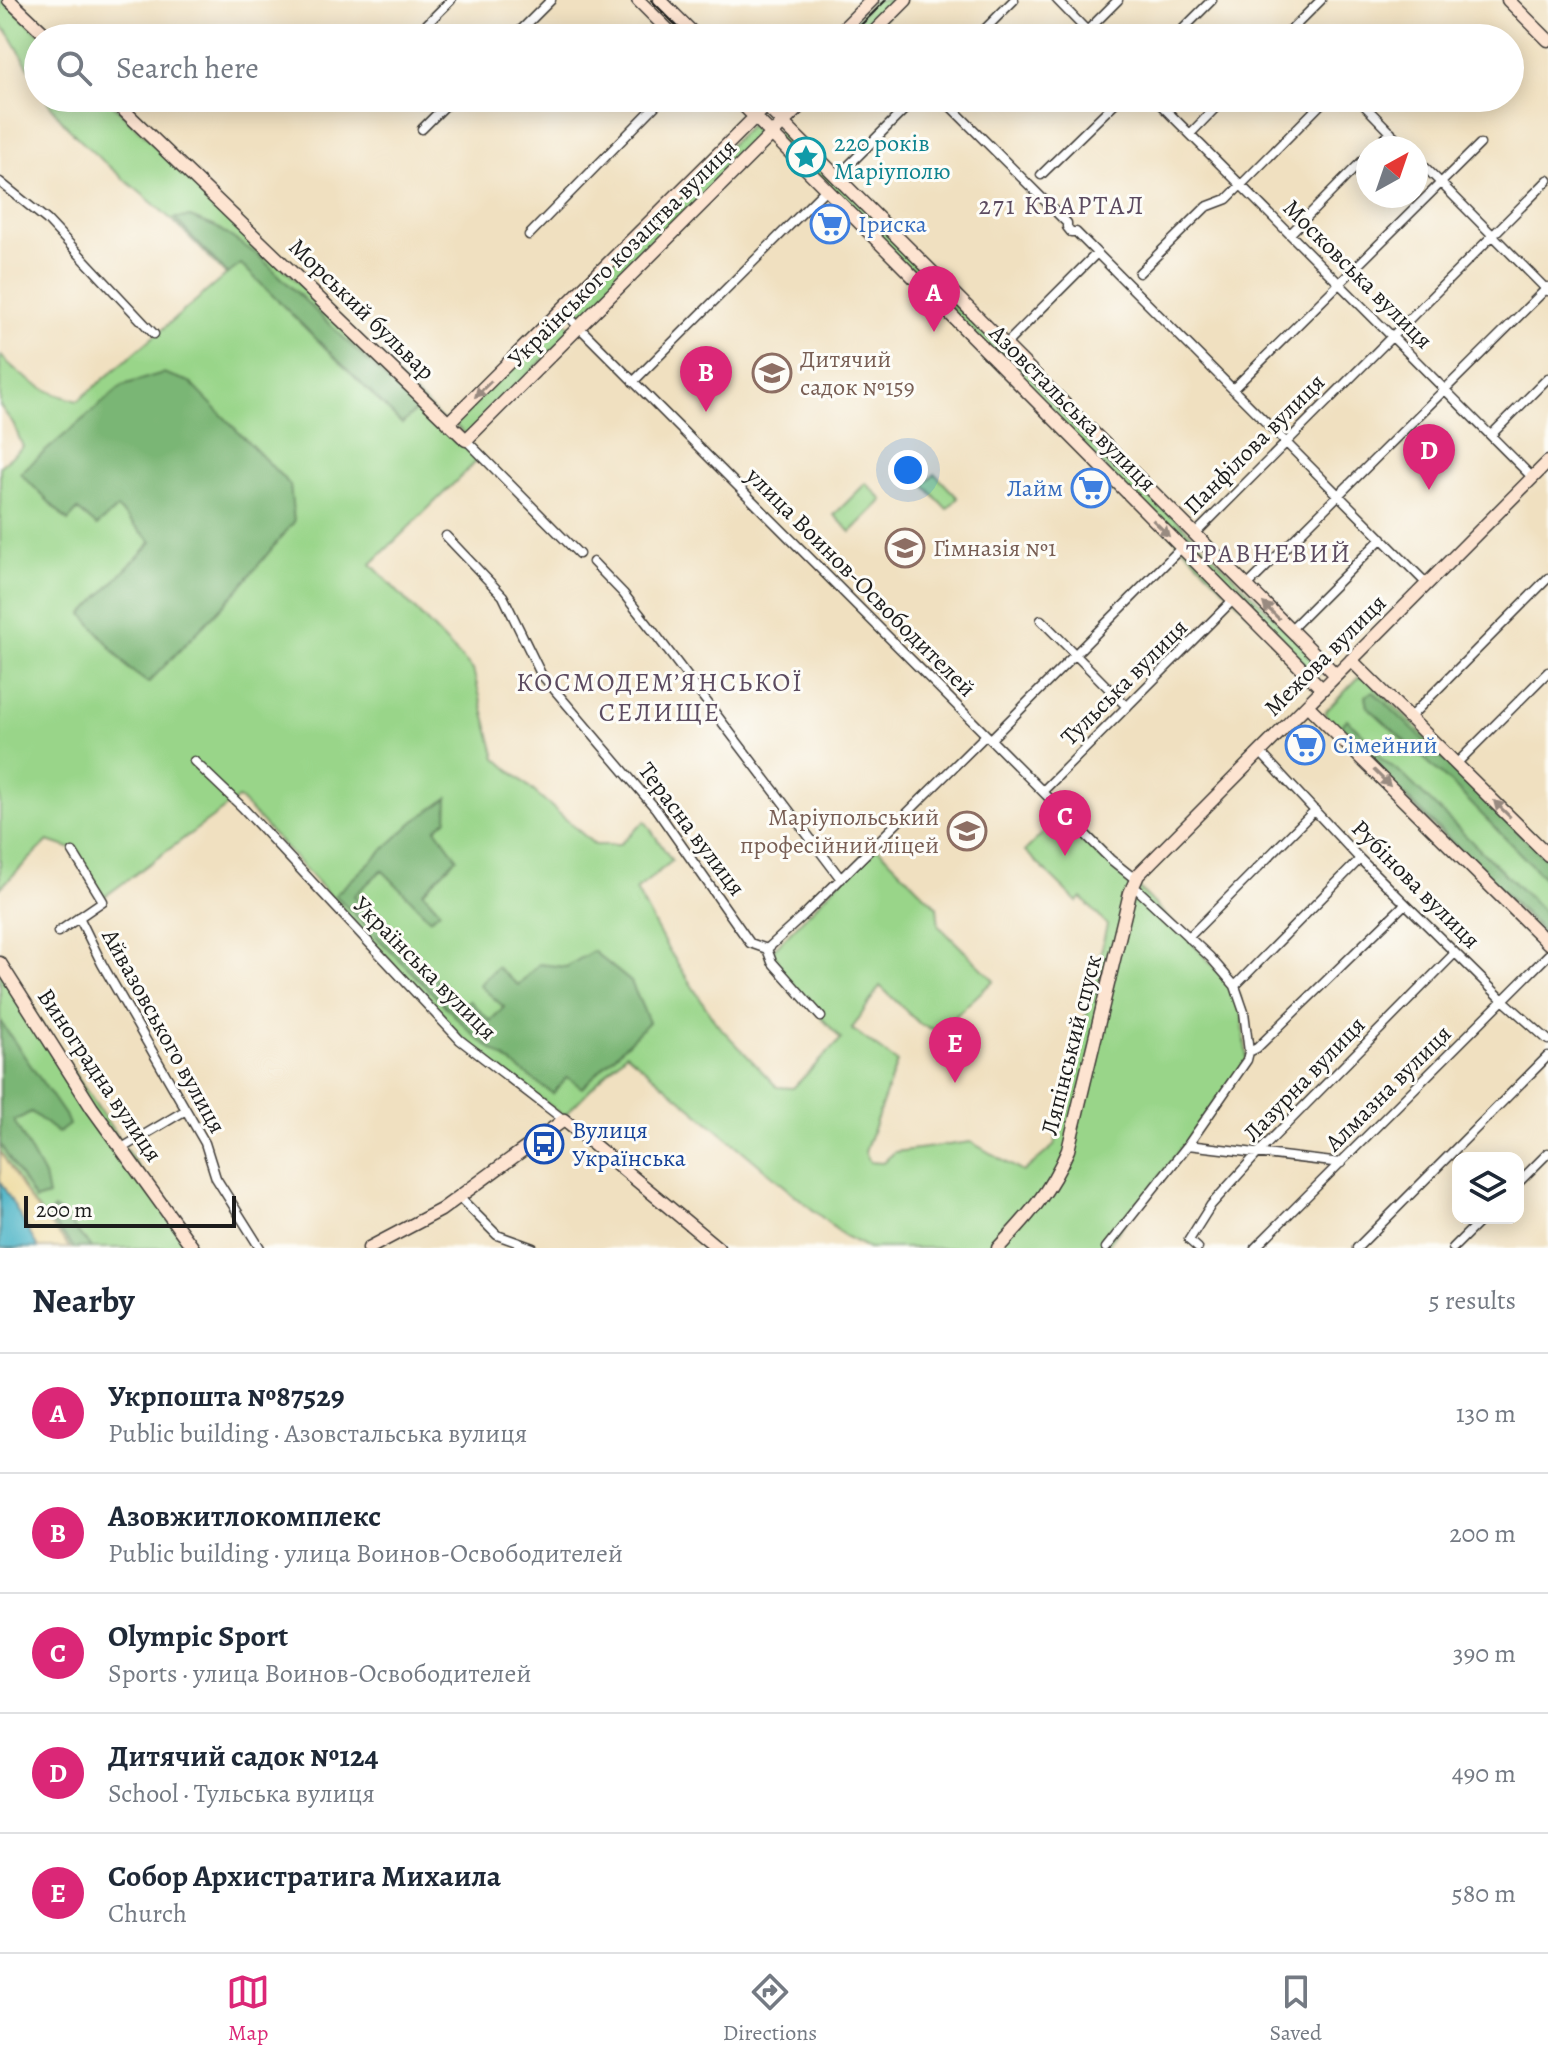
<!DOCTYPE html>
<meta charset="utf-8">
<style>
:root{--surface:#fff;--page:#f6f6f7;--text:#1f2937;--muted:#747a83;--line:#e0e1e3;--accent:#db2777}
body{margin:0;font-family:Alegreya,serif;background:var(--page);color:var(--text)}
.controls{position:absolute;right:24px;bottom:24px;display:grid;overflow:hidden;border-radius:16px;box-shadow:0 4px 20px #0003}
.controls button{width:72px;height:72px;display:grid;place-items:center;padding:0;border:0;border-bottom:2px solid var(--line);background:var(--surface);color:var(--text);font:40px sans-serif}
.compass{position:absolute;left:1356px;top:136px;width:72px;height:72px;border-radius:50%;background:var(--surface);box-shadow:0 4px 20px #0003;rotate:40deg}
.scale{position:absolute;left:24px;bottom:20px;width:212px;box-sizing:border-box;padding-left:8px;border:4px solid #1c1c1c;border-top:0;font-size:22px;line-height:28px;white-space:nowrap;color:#1c1c1c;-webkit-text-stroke:6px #fdfcf7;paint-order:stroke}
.you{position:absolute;left:908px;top:470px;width:28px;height:28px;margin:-20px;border:6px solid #fff;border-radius:50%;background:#1a73e8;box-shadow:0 0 0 12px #1a73e833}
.badge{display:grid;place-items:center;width:52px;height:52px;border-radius:50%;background:var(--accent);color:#fff;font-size:26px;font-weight:700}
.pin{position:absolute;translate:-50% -66px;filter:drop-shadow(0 2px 4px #0008)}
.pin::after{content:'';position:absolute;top:42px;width:28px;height:24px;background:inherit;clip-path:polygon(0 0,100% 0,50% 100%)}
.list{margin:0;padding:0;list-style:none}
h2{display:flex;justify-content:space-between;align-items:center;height:104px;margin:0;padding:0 32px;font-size:34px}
h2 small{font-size:26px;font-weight:400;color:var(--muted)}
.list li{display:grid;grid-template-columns:52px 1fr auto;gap:24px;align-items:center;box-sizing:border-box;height:120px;padding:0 32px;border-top:2px solid var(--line)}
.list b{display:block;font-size:30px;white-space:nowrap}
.list p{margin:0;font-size:26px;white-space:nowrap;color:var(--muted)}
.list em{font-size:26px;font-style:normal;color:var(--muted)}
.icon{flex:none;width:44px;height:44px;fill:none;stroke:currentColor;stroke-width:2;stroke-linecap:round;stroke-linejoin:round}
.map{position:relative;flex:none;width:1548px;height:1248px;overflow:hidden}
.search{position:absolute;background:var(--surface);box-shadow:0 4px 20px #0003;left:24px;right:24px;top:24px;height:88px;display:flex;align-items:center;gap:20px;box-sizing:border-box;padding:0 28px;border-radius:44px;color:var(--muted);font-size:30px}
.sheet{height:704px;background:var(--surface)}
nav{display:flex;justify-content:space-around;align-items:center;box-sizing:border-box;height:112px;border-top:2px solid var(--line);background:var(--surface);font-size:22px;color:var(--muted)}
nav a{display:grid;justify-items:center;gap:4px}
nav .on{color:var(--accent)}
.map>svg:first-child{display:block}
</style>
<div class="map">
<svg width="1548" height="1248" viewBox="0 0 1548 1248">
<rect width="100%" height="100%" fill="#fdfcf7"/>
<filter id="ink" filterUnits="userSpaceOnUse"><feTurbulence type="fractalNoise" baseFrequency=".0125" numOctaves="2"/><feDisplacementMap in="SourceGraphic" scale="16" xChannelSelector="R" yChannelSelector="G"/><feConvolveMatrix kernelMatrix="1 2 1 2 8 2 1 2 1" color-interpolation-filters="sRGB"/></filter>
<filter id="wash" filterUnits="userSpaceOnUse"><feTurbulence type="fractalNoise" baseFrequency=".006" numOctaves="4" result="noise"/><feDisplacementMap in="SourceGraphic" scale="32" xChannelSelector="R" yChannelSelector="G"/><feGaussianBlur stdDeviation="1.8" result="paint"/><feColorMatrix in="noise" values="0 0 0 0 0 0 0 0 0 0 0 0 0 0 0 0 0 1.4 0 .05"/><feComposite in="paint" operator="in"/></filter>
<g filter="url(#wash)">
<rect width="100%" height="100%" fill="#f0e0c0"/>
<path fill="#99d589" stroke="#5a7852" stroke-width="2" d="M 0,0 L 5,0 L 44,38 L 38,38 L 38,84 L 10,35 L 0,24 Z
M 875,0 L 903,0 L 865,38 L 837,38 Z
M 46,98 L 106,98 L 481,457 L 371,564 L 473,670 L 496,758 L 595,845 L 619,845 L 645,821 L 672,861 L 636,890 L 665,944 L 716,1023 L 777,1087 L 793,1088 L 841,1039 L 766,957 L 875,845 L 937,907 L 939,926 L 994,980 L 939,1031 L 921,1025 L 880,986 L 852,1029 L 897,1062 L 865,1152 L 870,1162 L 882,1163 L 895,1152 L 971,1142 L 1023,1172 L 1054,1146 L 1062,1121 L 1107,925 L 1082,898 L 1077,902 L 1025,851 L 1064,812 L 1188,938 L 1240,996 L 1247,1060 L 1106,1248 L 868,1248 L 844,1236 L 626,1053 L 564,1116 L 470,1047 L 239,798 L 104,897 L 75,850 L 48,841 L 0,888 L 0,466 L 23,447 L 14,425 L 0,406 L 0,355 C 24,380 44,392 78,401 L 226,275 C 209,257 192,239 174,222 C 136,186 72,143 46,98 Z
M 754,121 L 767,135 L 585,318 L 571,304 Z
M 784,125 L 1325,668 L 1314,679 L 774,135 Z
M 559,315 L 573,330 L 467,436 L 452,422 Z
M 935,474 L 958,498 L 947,509 L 924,485 Z
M 866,483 L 883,500 L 851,532 L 834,515 Z
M 1359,677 L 1368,680 L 1548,857 L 1548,940 L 1328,723 L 1325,712 Z
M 0,963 L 193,1248 L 70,1248 L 29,1199 L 0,1151 Z"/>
<path fill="#7ab675" stroke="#4b6948" stroke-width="2" d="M 190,217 L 216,227 L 258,255 L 417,409 L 402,424 L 241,264 L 228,274 L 174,218 Z
M 163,373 L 190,382 L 290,485 L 294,522 L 236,592 L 148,683 L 129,669 L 83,614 L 152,542 L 117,508 L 97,526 L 78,510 L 68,521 L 20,473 L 123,385 Z
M 1373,691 L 1548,860 L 1548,882 L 1455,787 L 1368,707 L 1366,696 Z
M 1347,719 L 1374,745 L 1382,759 L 1401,773 L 1548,916 L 1548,936 L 1343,735 L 1340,728 Z
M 448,798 L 447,819 L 436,829 L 457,858 L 423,892 L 440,911 L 430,919 L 382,870 L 354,896 L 462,1006 L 469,1000 L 490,1021 L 504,1007 L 479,985 L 497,967 L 518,985 L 539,964 L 566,967 L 593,951 L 631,982 L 649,1022 L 582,1088 L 567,1077 L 553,1094 L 477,1038 L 335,895 L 413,822 Z
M 0,1021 L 65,1115 L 69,1125 L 58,1133 L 31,1112 L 14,1121 L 44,1176 L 48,1196 L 35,1200 L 0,1144 Z
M 54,1209 L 60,1212 L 92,1248 L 74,1248 L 47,1216 Z"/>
<path fill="#eeda9e" stroke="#857b5d" stroke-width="2" d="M 0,1151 L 29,1199 L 70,1248 L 38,1248 L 0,1181 Z"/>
<path fill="#49b3c6" stroke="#326871" stroke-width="2" d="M 0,1181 L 38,1248 L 0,1248 Z"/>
</g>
<g filter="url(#ink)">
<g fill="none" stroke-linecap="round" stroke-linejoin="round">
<defs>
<path id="street" d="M 1057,0 L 1094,38
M 1087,31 L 1118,0
M 413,38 L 451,0
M 513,38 L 551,0
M 976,38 L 1014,0
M 1174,38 L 1212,0
M 1283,38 L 1321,0
M 942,98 L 1067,223 L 1067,227 L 1071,232 L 1076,232 L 1427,584
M 1154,98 L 1533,478
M 1357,98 L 1406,148
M 422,129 L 453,98
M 1190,134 L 1225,98
M 1375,148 L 1391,132
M 1416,158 L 1548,291
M 1041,175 L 1120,98
M 837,177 L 916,98
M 0,182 L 47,220 L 154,334
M 1290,234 L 1368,155
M 529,235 L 663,98
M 1139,273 L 1206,207 L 1227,199 L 1327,98
M 562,310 L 1110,859 L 1135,879
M 1005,345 L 1097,253
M 633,382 L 825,190
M 1233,389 L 1480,144
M 1491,435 L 1548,378
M 466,440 L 579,554
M 1195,534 L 1548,180
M 446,536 L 503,596 L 541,674 L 656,809 L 750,943 L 767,949
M 593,562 L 623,593 L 653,631 L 841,879
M 1247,586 L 1548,287
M 1041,620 L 1127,707
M 1290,630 L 1382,538
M 1409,718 L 1548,578
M 991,739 L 1181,548
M 1260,752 L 1360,859 L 1503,1000 L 1548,1040
M 194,761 L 242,807 L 460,1040 L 564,1120
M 1456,764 L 1548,672
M 1043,791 L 1233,600
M 79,917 L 102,964 L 205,1143 L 216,1178 L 260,1248
M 58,932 L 103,901 L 73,852
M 1188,938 L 1315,810
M 1235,986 L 1360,859
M 821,1017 L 772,962 L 767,949 L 802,917 L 986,735
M 1249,1052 L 1257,1048 L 1405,904
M 1188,1145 L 1341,1163
M 122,1148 L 186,1110
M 1518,1183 L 1548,1153
M 460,1198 L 497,1235 L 533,1248
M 1106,1248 L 1188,1145 L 1247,1060 L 1249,1052 L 1244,1012 L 1235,986 L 1210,957 L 1138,890 L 1132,888
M 1198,1248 L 1189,1240 L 1211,1205 L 1258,1153 L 1455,953
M 1255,1248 L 1548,955
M 1357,1248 L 1548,1056
M 1453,1248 L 1483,1218"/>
<path id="secondary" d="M 9,0 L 49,38
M 638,0 L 676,38
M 660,0 L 698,38
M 1508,0 L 1548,40
M 834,38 L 872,0
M 868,38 L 906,0
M 111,98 L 466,440 L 808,98
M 736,98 L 1322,689
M 758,98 L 1336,675
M 448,423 L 774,98
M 1351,660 L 1548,855
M 1307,705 L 1548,943
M 0,963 L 92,1108 L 193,1248
M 369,1248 L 441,1210 L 564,1120 L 718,1248
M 998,1248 C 1029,1215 1050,1192 1068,1150 L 1130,893 L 1138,875 L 1548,462"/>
</defs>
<use href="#street" stroke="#3c3935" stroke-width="11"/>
<use href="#secondary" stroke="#3c3935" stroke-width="15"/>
<use href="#street" stroke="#fff" stroke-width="8"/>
<use href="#secondary" stroke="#fde4d1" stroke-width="12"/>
<path stroke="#1c1c1c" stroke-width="2" d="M 651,0 L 689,38
M 848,38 L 886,0
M 743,98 C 761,112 778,114 794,98"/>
</g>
<defs><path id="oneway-solid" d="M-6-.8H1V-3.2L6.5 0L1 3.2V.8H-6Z" transform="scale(2)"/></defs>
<g fill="#988a80">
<use href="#oneway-solid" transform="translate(483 389) rotate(135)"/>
<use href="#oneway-solid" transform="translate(1161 528) rotate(45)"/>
<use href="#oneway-solid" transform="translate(1271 611) rotate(-135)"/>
<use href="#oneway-solid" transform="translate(1382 778) rotate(45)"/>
<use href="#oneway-solid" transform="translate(1502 809) rotate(-135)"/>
</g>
</g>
<defs>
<symbol id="sight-ring" viewBox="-11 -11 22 22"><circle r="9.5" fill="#fdfcf7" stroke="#0f9aa8" stroke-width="1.5"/><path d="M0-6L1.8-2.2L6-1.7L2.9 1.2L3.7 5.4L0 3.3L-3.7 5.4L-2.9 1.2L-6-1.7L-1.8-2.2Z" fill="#0f9aa8"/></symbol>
<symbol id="supermarket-ring" viewBox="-11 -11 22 22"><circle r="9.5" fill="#fdfcf7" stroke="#3f7fe0" stroke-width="1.5"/><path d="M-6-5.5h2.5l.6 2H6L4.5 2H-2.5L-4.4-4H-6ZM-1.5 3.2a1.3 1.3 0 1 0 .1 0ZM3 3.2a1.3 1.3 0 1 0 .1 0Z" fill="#3f7fe0"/></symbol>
<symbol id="school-ring" viewBox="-11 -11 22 22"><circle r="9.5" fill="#fdfcf7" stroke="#8d6e63" stroke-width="1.5"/><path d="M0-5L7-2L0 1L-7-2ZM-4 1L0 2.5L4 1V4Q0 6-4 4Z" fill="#8d6e63"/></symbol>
<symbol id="university-ring" viewBox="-11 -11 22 22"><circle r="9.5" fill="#fdfcf7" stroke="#8d6e63" stroke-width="1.5"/><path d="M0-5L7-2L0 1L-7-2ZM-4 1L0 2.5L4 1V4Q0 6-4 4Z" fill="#8d6e63"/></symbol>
<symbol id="bus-ring" viewBox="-11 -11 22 22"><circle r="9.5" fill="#fdfcf7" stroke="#1a4fb4" stroke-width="1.5"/><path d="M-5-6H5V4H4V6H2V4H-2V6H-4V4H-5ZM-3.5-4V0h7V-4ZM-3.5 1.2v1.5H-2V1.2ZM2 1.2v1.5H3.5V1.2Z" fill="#1a4fb4"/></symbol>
</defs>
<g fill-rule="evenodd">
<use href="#sight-ring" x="784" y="135" width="44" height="44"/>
<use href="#supermarket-ring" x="808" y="202" width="44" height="44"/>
<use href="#school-ring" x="750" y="351" width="44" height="44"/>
<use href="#supermarket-ring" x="1069" y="466" width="44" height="44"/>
<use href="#school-ring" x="883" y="526" width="44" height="44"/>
<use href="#supermarket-ring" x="1283" y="723" width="44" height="44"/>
<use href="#university-ring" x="945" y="809" width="44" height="44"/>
<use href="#bus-ring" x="522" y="1122" width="44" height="44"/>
</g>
<g text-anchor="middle" stroke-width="6" stroke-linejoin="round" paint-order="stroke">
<g font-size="24" fill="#0d838f" stroke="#fdfcf7" text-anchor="start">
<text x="834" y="151">220 років<tspan x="834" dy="28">Маріуполю</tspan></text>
</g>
<g font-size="24" fill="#366cbe" stroke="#fdfcf7" text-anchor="start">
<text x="858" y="232">Іриска</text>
<text x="1063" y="496" text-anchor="end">Лайм</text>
<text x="1333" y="753">Сімейний</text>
</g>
<g font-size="24" fill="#1c1c1c" stroke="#fdfcf7">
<text transform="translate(622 253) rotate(-45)" y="8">Українського козацтва вулиця</text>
<text transform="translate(1358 274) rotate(45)" y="8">Московська вулиця</text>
<text transform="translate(362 309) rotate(44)" y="8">Морський бульвар</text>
<text transform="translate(1073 408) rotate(45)" y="8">Азовстальська вулиця</text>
<text transform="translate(1254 444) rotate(-45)" y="8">Панфілова вулиця</text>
<text transform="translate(861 582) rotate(45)" y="8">улица Воинов-Освободителей</text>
<text transform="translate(1325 655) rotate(-45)" y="8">Межова вулиця</text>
<text transform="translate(1124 682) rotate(-45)" y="8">Тульська вулиця</text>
<text transform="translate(692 829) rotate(53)" y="8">Терасна вулиця</text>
<text transform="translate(1416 884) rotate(45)" y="8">Рубінова вулиця</text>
<text transform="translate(425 968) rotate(45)" y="8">Українська вулиця</text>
<text transform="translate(164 1031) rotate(61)" y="8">Айвазовського вулиця</text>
<text transform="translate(1071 1045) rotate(-76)" y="8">Ляпінський спуск</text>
<text transform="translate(100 1075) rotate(56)" y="8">Виноградна вулиця</text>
<text transform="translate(1304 1079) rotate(-46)" y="8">Лазурна вулиця</text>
<text transform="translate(1388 1088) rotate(-45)" y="8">Алмазна вулиця</text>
</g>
<g font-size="24" fill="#785e54" stroke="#fdfcf7" text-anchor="start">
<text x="800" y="367">Дитячий<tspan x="800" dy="28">садок №159</tspan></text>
<text x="933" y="556">Гімназія №1</text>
<text x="939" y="825" text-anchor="end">Маріупольський<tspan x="939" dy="28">професійний ліцей</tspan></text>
</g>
<g font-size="24" fill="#164399" stroke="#fdfcf7" text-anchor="start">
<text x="572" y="1138">Вулиця<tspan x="572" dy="28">Українська</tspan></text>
</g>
<g font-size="26" letter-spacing="2" fill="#5c4b60" stroke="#fdfcf7">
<text x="1062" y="214">271 КВАРТАЛ</text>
<text x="1269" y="562">ТРАВНЕВИЙ</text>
<text x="660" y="691">КОСМОДЕМ’ЯНСЬКОЇ<tspan x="660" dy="30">СЕЛИЩЕ</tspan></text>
</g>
</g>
</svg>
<div class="controls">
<button><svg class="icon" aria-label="layers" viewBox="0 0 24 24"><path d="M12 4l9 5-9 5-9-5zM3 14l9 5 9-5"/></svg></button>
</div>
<svg class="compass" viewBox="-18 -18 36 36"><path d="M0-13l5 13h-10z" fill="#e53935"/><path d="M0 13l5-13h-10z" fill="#747a83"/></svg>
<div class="scale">200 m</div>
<div class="you"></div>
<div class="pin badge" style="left:934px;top:332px">A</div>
<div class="pin badge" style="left:706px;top:412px">B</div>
<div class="pin badge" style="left:1065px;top:856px">C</div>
<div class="pin badge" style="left:1429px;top:490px">D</div>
<div class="pin badge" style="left:955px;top:1083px">E</div>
<div class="search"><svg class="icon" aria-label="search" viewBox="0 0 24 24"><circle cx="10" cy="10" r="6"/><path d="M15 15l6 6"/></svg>Search here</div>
</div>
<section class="sheet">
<h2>Nearby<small>5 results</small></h2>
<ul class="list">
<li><span class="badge">A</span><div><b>Укрпошта №87529</b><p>Public building · Азовстальська вулиця</p></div><em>130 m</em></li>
<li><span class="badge">B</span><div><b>Азовжитлокомплекс</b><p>Public building · улица Воинов-Освободителей</p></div><em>200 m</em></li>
<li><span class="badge">C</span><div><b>Olympic Sport</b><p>Sports · улица Воинов-Освободителей</p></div><em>390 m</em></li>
<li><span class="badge">D</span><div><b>Дитячий садок №124</b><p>School · Тульська вулиця</p></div><em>490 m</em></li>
<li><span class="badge">E</span><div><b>Собор Архистратига Михаила</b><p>Church</p></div><em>580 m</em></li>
</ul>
</section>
<nav>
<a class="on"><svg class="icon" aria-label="map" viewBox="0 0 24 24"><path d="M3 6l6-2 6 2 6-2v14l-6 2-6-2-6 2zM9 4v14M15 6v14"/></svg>Map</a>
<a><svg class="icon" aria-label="directions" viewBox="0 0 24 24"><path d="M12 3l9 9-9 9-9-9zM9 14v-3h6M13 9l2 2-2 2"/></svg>Directions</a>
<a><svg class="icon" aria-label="saved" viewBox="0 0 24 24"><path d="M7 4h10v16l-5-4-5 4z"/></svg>Saved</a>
</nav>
